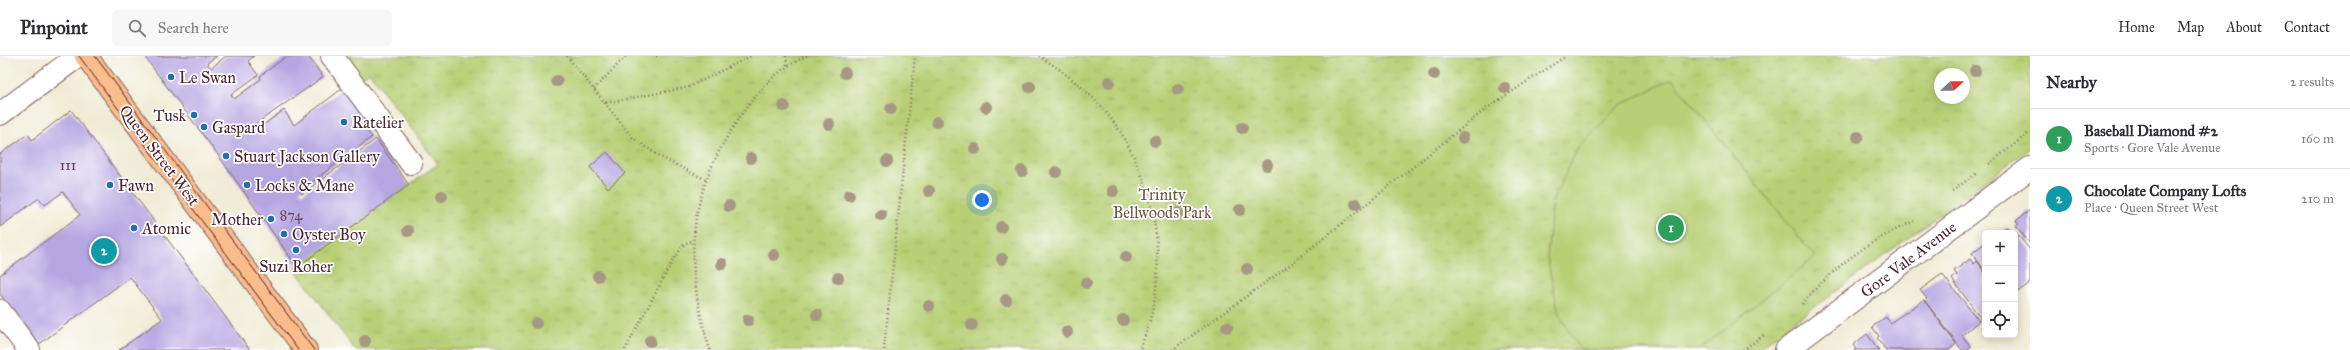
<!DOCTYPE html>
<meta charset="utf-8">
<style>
:root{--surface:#fff;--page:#f7f7f7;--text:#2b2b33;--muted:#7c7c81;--line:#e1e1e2;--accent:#b45309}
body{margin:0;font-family:"IM FELL Great Primer",serif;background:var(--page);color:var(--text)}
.controls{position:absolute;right:12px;bottom:12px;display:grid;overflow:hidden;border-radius:6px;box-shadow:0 2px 10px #0003}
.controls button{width:36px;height:36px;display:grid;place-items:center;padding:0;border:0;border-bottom:1px solid var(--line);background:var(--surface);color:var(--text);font:20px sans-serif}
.compass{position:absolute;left:1934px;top:12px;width:36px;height:36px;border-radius:50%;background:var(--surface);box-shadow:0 2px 10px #0003;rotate:69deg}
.you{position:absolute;left:982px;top:144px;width:14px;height:14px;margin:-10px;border:3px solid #fff;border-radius:50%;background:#1a73e8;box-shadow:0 0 0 6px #1a73e833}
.badge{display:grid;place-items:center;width:26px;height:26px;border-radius:50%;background:var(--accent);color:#fff;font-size:13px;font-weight:700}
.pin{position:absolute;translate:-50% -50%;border:2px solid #fff;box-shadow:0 1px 4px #0006}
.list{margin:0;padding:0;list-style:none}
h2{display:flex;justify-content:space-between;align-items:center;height:52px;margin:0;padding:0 16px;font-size:17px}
h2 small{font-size:13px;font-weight:400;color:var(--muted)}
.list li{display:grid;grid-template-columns:26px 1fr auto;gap:12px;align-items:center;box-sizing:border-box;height:60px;padding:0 16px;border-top:1px solid var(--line)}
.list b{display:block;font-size:15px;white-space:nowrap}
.list p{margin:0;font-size:13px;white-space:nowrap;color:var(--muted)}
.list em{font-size:13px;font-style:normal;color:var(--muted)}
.icon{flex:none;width:22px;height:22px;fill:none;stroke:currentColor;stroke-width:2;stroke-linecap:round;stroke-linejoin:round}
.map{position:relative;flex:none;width:2030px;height:294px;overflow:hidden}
header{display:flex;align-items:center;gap:24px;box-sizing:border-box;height:56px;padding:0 20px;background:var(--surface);border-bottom:1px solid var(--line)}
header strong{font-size:19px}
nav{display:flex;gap:22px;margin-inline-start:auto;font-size:14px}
.search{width:280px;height:36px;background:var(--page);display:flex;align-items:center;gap:10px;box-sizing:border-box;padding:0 14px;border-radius:6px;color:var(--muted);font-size:15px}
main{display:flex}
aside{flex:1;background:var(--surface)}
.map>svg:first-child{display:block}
</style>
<header>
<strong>Pinpoint</strong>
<div class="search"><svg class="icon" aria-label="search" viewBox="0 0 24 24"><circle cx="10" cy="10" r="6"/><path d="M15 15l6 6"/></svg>Search here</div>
<nav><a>Home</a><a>Map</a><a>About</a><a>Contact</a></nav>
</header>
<main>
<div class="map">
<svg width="2030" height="294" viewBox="0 0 2030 294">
<defs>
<pattern id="grass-tufts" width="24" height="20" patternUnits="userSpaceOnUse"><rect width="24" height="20" fill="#b7cf74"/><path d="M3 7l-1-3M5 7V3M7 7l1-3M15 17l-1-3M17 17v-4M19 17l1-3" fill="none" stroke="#9fb165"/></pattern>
</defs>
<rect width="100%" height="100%" fill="#fff"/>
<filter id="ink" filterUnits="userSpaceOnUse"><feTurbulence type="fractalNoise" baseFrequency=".025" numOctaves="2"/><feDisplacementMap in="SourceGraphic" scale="8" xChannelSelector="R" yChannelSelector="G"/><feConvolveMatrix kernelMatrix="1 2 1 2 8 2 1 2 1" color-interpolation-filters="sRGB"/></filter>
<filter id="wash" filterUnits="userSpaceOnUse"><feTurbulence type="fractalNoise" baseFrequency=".012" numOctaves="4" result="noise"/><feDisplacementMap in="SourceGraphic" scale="16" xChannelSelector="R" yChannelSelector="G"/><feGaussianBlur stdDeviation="0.9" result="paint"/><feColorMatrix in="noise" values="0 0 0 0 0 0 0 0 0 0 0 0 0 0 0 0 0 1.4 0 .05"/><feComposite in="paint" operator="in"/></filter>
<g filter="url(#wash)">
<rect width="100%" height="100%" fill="#efebd4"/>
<path fill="url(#grass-tufts)" stroke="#807750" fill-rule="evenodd" d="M 343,0 L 2030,0 L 2030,92 L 1756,294 L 355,294 L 294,212 L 438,108 L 369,16 L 359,23 ZM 1940,18 L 1964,18 L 1964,42 L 1940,42 Z"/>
<path fill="#b7cf74" stroke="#807750" d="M 1672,23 L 1815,201 L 1699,294 L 1580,294 L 1559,258 L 1547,201 L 1553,143 L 1579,90 L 1620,49 Z"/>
<g id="blocks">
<path fill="#b5a6e2" d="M 147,0 L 217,0 L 207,7 L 211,12 L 226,0 L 254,0 L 248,5 L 258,19 L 231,39 L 234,43 L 261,23 L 260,20 L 287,0 L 308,0 L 323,21 L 253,70 L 256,74 L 284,54 L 294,69 L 343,32 L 367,63 L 361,67 L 372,81 L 300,135 L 302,138 L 376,83 L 409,129 L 297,211 L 218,99 L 147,4 Z
M 71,54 L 250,294 L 119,294 L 162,263 L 130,221 L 38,289 L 0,238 L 0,219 L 80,159 L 63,136 L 45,149 L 39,142 L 0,171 L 0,98 L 28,78 L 32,84 Z
M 607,96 L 625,117 L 608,132 L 590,111 Z
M 2030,154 L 2030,188 L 2016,170 L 2019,168 L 2016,165 Z
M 2007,171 L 2012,177 L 2015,175 L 2030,194 L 2030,227 L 2015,238 L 2015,177 L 1999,177 Z
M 1985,187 L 1985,215 L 1972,197 Z
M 1970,203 L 1974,208 L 1977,205 L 1985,217 L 1985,262 L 1982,264 L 1952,223 L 1957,219 L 1954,215 Z
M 1942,218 L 1979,265 L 1962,279 L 1971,291 L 1968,294 L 1962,294 L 1925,245 L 1927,243 L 1920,234 Z
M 1924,244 L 1956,288 L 1949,294 L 1886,294 L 1877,282 L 1879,280 L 1872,271 L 1886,261 L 1890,267 Z
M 1867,278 L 1879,294 L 1854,294 L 1856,293 L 1853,289 Z"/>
</g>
</g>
<g filter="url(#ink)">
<use href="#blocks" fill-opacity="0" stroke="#846666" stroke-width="1"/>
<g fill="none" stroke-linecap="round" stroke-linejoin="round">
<defs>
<path id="minor" d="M 332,0 L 411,107
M 0,58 L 78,0
M 0,255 L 29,294
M 1786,294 L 2030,112"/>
<path id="major" d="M 86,0 L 306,294"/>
</defs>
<use href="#minor" stroke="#846666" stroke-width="24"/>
<use href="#major" stroke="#846666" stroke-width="24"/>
<path stroke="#846666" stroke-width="2.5" stroke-dasharray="1 3" stroke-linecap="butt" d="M 567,0 L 632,81 L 657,99 L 706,124
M 656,0 L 657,0
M 786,0 L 787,9
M 1039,0 C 1068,18 1095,40 1115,68 C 1159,131 1172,224 1139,294
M 594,33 L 626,0
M 606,47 L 689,31 L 751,0
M 1989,108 L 2030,76
M 1952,135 L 1977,117
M 1802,248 C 1832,212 1870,184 1914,165
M 625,294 L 673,204 L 685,187 L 693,185
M 710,294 C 683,206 686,140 739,62 C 759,34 775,14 807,0
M 884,294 L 915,0
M 1172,294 L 1291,208 L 1487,52 L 1566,0
M 1743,294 L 1764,279"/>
<use href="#minor" stroke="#fff" stroke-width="22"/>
<use href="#major" stroke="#fabc8b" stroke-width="22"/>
<path stroke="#4a1f2b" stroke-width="1" d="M 79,0 L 298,294
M 95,0 L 314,294"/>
</g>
<g fill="#a69883">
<circle cx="1975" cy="15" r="6"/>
<circle cx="845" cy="17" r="6"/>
<circle cx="1434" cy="18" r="6"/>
<circle cx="557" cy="25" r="6"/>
<circle cx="1109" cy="26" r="6"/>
<circle cx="1030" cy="31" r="6"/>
<circle cx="1505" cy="32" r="6"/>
<circle cx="1178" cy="33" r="6"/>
<circle cx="784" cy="50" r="6"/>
<circle cx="986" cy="51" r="6"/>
<circle cx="891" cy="53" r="6"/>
<circle cx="937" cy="66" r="6"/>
<circle cx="829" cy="68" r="6"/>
<circle cx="1242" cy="72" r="6"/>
<circle cx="1858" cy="81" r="6"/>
<circle cx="1463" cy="82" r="6"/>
<circle cx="1155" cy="85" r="6"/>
<circle cx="975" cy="93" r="6"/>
<circle cx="751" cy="102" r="6"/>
<circle cx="887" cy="105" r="6"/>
<circle cx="1267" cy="109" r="6"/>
<circle cx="1022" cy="115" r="6"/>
<circle cx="1056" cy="116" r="6"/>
<circle cx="929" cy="135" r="6"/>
<circle cx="1113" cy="135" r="6"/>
<circle cx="849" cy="139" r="6"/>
<circle cx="442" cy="140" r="6"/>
<circle cx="1356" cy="148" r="6"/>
<circle cx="729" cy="150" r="6"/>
<circle cx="1240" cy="154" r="6"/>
<circle cx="1178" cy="157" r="6"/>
<circle cx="881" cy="159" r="6"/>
<circle cx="1001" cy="171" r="6"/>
<circle cx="408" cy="175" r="6"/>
<circle cx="774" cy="199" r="6"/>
<circle cx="1126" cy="201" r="6"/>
<circle cx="1002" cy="203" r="6"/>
<circle cx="722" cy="208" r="6"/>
<circle cx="1247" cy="213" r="6"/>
<circle cx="598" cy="220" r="6"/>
<circle cx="838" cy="222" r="6"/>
<circle cx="1086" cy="227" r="6"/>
<circle cx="1006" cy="244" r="6"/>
<circle cx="929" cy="250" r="6"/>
<circle cx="817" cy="259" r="6"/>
<circle cx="748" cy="264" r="6"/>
<circle cx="1123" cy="264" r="6"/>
<circle cx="536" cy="267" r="6"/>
<circle cx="972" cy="269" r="6"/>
<circle cx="1227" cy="271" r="6"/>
<circle cx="1067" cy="276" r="6"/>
<circle cx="365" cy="285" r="6"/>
<circle cx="650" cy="285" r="6"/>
</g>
</g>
<g fill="#1f6fb2" stroke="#fff" stroke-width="1.5">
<circle cx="171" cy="21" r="4"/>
<circle cx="194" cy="59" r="4"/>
<circle cx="344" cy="66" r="4"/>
<circle cx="204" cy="71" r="4"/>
<circle cx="226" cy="100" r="4"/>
<circle cx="110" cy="129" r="4"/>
<circle cx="247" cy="129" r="4"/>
<circle cx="271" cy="163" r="4"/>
<circle cx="134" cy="172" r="4"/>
<circle cx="284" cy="178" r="4"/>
<circle cx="296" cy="194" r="4"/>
</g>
<g text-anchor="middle" stroke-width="3.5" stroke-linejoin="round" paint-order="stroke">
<g font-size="14" fill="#654159">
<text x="68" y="114">111</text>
<text x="291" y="164">874</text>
</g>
<g font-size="16" fill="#4a1f2b" stroke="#fff" text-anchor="start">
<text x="179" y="27">Le Swan</text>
<text x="186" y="65" text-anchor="end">Tusk</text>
<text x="352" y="72">Ratelier</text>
<text x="212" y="77">Gaspard</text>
<text x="234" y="106">Stuart Jackson Gallery</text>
<text x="118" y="135">Fawn</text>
<text x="255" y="135">Locks &amp; Mane</text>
<text x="263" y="169" text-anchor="end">Mother</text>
<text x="142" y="178">Atomic</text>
<text x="292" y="184">Oyster Boy</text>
<text x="296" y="216" text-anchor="middle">Suzi Roher</text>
</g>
<g font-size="16" fill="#4a1f2b" stroke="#fff">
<text transform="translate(160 99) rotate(53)" y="6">Queen Street West</text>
<text transform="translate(1908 203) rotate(-37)" y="6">Gore Vale Avenue</text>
</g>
<g font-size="16" fill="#6b5441" stroke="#fff">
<text x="1162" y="144">Trinity<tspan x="1162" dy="18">Bellwoods Park</tspan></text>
</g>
</g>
</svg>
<div class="controls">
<button>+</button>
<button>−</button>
<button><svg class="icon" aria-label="locate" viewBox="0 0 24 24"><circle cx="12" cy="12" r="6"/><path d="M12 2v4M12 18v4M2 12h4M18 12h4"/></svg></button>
</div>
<svg class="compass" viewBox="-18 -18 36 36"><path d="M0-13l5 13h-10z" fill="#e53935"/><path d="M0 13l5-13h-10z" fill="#7c7c81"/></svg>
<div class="you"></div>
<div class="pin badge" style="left:1671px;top:172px;background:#2e9e5b">1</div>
<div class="pin badge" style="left:104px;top:195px;background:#0f9aa8">2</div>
</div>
<aside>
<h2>Nearby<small>2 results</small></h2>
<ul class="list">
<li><span class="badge" style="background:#2e9e5b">1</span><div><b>Baseball Diamond #2</b><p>Sports · Gore Vale Avenue</p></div><em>160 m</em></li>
<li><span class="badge" style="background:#0f9aa8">2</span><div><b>Chocolate Company Lofts</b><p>Place · Queen Street West</p></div><em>210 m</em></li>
</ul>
</aside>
</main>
